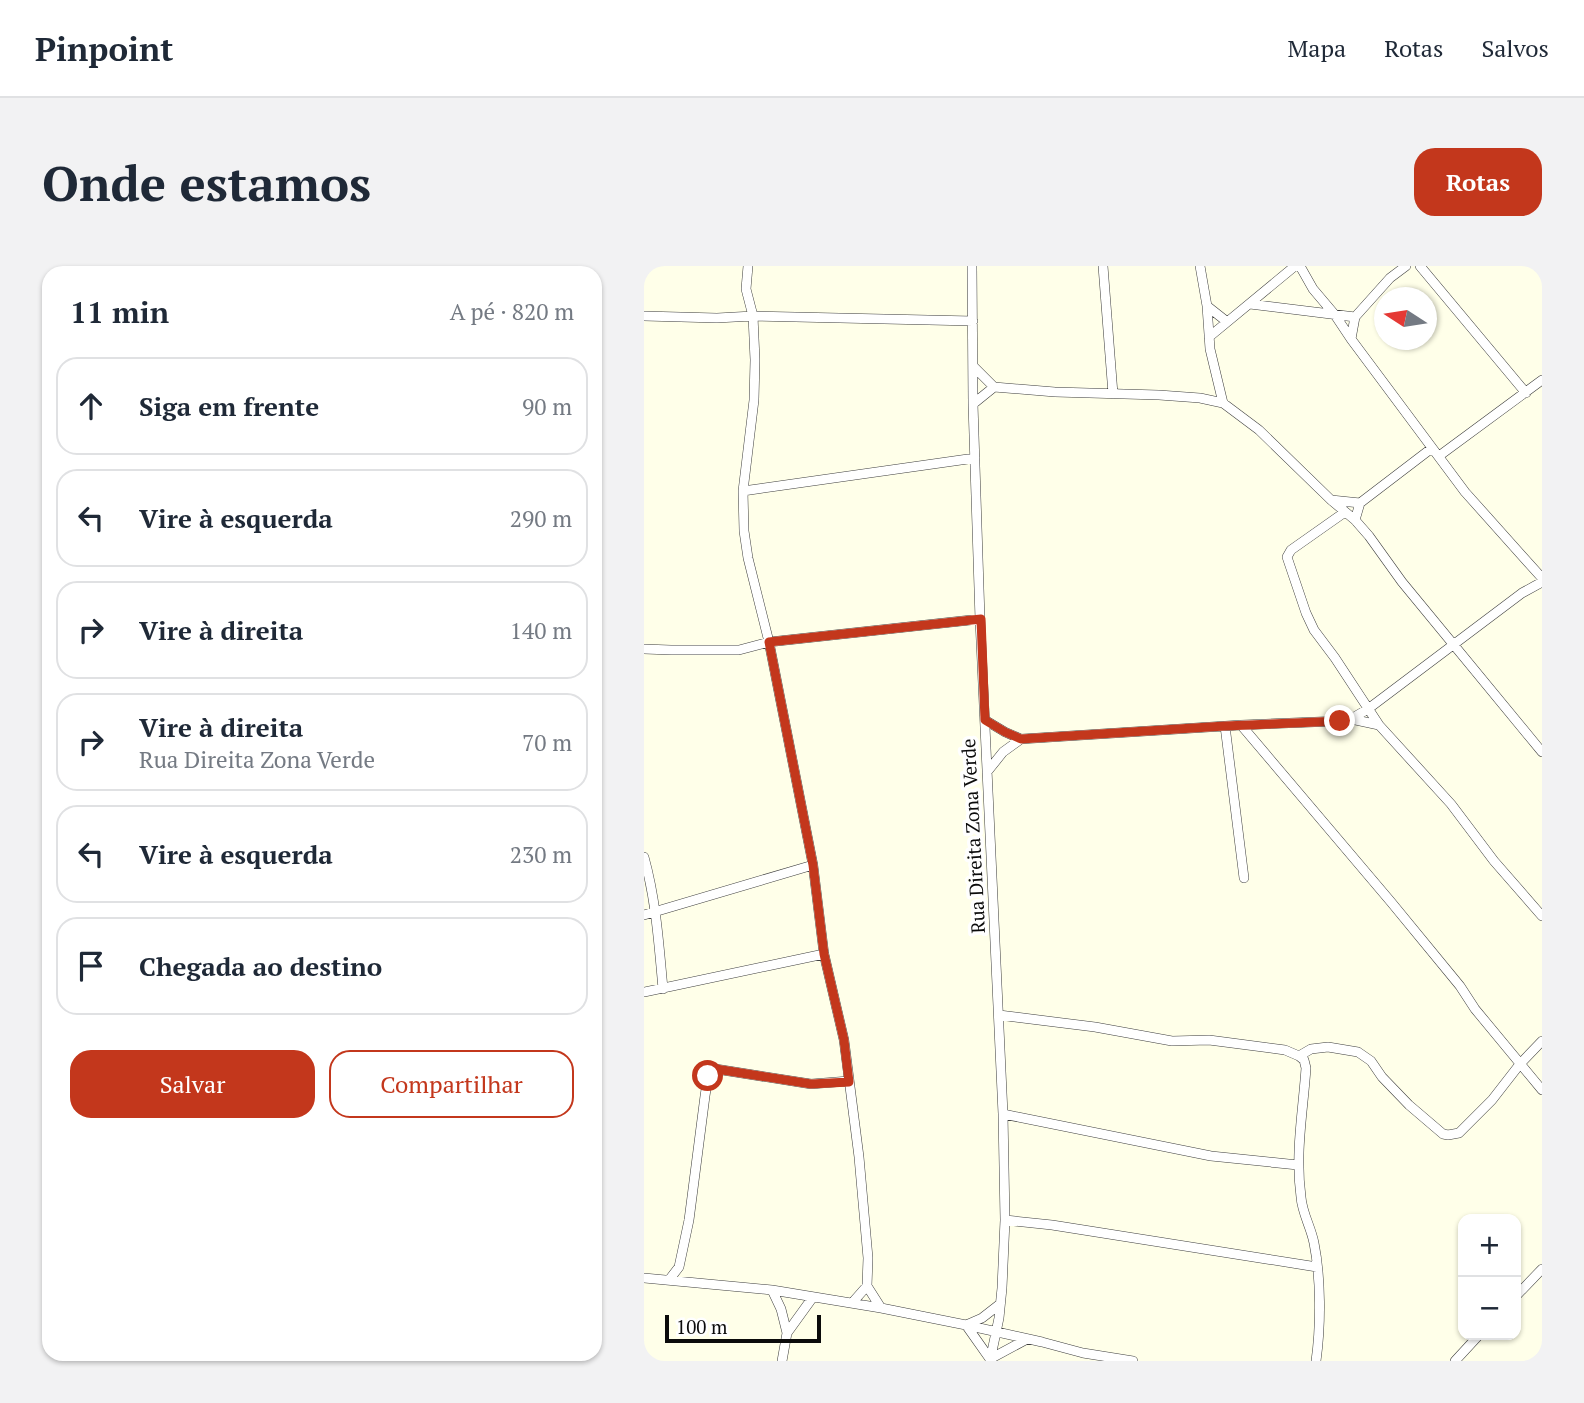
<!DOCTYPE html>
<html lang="pt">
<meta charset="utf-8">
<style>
:root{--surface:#fff;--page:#f2f2f3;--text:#1f2937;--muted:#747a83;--line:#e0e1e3;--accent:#c3371c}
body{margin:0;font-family:"PT Serif",serif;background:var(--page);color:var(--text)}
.controls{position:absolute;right:21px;bottom:21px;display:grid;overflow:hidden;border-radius:14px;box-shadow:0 2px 5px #0004}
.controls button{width:63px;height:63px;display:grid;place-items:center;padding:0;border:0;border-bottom:2px solid var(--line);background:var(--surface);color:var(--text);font:35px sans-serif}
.compass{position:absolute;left:730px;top:21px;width:63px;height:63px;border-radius:50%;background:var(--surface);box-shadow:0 2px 5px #0004;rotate:282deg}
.scale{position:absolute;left:21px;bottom:18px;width:156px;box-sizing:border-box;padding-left:7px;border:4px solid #0b0b0b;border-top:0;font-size:19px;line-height:24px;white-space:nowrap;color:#0b0b0b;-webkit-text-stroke:5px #fff;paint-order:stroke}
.stop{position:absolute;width:21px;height:21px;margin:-16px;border:5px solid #c3371c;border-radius:50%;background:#fff}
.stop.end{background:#c3371c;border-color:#fff;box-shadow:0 2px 7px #0008}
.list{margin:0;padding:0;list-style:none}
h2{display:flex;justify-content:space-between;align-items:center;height:91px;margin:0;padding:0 28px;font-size:30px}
h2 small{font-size:23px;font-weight:400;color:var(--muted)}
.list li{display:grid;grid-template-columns:46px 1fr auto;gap:21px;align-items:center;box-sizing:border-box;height:98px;margin:0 14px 14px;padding:0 14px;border:2px solid var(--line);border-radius:21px}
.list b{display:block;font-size:26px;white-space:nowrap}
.list p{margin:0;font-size:23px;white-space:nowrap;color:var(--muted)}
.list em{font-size:23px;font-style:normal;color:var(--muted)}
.actions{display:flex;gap:14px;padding:21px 28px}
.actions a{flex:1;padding:16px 0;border:2px solid var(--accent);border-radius:21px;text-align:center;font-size:24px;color:var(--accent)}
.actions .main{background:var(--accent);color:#fff}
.icon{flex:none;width:38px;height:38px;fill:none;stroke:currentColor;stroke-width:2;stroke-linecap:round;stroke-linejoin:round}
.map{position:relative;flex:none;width:898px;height:1095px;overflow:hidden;border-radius:21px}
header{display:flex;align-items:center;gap:42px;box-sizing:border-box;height:98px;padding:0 35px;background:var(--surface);border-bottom:2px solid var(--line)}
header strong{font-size:33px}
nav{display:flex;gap:38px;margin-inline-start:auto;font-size:24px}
.intro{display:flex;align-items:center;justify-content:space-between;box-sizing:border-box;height:168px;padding:0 42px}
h1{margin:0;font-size:49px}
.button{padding:18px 32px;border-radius:21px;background:var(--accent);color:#fff;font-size:24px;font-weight:700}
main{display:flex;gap:42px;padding:0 42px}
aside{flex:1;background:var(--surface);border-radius:21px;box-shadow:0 2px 5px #0004}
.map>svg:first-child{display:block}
</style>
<header>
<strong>Pinpoint</strong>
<nav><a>Mapa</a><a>Rotas</a><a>Salvos</a></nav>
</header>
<div class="intro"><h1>Onde estamos</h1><a class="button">Rotas</a></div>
<main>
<aside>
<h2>11 min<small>A pé · 820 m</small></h2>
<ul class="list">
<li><svg class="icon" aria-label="ahead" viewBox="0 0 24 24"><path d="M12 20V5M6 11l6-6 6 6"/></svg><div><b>Siga em frente</b></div><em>90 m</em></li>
<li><svg class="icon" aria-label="left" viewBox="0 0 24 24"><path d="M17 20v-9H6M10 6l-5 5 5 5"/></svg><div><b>Vire à esquerda</b></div><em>290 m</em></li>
<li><svg class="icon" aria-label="right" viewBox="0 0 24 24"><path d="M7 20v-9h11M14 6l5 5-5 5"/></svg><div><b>Vire à direita</b></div><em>140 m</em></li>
<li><svg class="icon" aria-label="right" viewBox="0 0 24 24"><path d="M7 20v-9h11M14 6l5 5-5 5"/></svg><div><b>Vire à direita</b><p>Rua Direita Zona Verde</p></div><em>70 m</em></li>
<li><svg class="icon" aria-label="left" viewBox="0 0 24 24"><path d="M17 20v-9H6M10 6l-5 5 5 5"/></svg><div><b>Vire à esquerda</b></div><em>230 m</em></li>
<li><svg class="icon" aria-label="arrive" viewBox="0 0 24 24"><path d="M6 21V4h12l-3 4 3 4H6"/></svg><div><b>Chegada ao destino</b></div></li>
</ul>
<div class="actions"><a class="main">Salvar</a><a>Compartilhar</a></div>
</aside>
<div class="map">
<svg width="898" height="1095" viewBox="0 0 898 1095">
<rect width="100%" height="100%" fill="#ffffe9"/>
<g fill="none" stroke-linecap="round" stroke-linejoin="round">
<defs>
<path id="minor" d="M 104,0 L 102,23 L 109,50 L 111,94 L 110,134 L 99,225 L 100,265 L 104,292 L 125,376 L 169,599 L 180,688 L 200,774 L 215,891 L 224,992 L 223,1020 L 237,1042
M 328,0 L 329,138 L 336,353 L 359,848 L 361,954 L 358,1022 L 355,1052 L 346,1095
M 459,0 L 469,128
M 556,0 L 563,40 L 566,83 L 579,137
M 656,0 L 669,23 L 691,49 L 707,73 L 821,226 L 898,312
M 776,0 L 882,127
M 606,38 L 711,51
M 563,40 L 582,55
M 0,50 L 73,52 L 109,50 L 329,55
M 565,71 L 651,0
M 707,73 L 711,51 L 746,12 L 762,0
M 329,100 L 350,121 L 411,126 L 515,129 L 556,132 L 579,137 L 615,164 L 687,234 L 711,254 L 725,270 L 758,316 L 898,486
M 329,138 L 350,121
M 795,190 L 898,114
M 99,225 L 331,192
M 687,234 L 716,237
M 701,246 L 647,284 L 643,291 L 662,347 L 670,364 L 691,392 L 735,459 L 807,538 L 850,595 L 898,650
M 711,254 L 716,237 L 788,182
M 0,383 L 27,384 L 95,384 L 125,376 L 336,353
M 707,453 L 735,459
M 341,454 L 361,466 L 377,473
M 597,459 L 747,636 L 816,720 L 831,743 L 898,824
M 581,460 L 600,612
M 343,506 L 359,486 L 377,473 L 597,459 L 696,455 L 707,453 L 724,443 L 878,327 L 898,316
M 0,591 C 12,634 15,679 19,723
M 0,649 L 169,599
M 0,726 L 180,688
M 355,749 L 451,761 L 528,775 L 565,774 L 641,784 L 655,790 L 660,794 L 662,802 C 659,846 651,886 657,931 C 658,947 667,961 670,977 C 677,1012 677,1059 672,1095
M 655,790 L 667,783 L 684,781 L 714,786 L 727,795 L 738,811 L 765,839 L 799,868 L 804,869 L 815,867 L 848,834 L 876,798 L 898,775
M 359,848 L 567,890 L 654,899
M 361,954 L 408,959 L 673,1001
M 0,1012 L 128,1024 L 237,1042 L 322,1059 L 398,1076 L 439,1087 L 489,1095
M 25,1014 L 35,1001 L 45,954 L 61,830 L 64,810 L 66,805 L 72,803 L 167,818 L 205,815
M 128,1024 L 137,1043 L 143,1067 L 138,1095
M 872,1030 L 898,1003
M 208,1037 L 223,1020
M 356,1038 L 338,1052 L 322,1059 L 346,1093 L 383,1073
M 143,1067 L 169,1031
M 811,1095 L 835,1069"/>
</defs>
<use href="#minor" stroke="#3e3e3e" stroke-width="10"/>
<use href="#minor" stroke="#fff" stroke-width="9"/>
</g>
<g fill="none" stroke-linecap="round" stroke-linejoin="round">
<path stroke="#c3371c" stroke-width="9" d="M 64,810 L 66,805 L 72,803 L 167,818 L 205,816 L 200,774 L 180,688 L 169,599 L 125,376 L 337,353 L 341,454 L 361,466 L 377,473 L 581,460 L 696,455"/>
</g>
<g text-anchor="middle" stroke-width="7" stroke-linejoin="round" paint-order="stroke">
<g font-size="19" fill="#0b0b0b" stroke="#fff">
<text transform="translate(329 570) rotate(-93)" y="7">Rua Direita Zona Verde</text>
</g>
</g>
</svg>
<div class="controls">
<button>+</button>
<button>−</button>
</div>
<svg class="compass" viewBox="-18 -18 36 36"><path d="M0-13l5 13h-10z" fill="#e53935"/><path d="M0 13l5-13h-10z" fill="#747a83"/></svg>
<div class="scale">100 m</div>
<div class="stop" style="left:64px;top:810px"></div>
<div class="stop end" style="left:696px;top:455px"></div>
</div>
</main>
